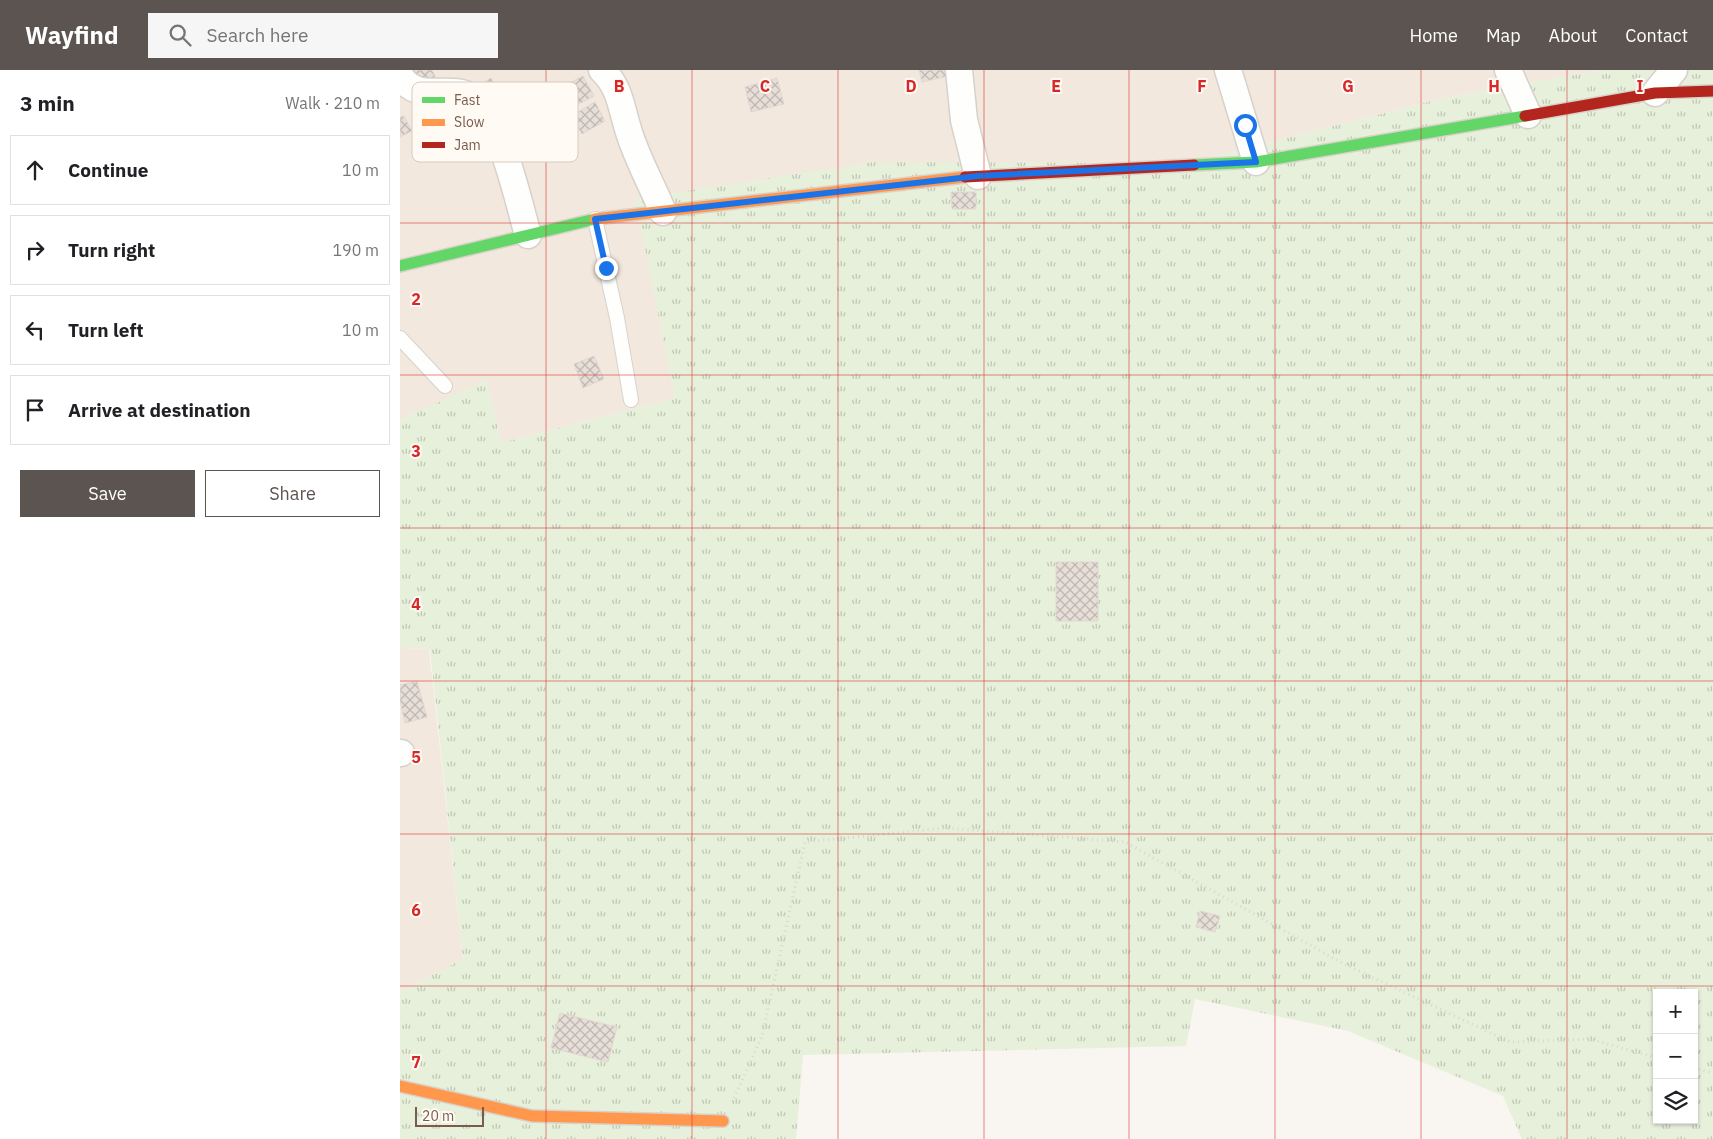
<!DOCTYPE html>
<meta charset="utf-8">
<style>
:root{--surface:#fff;--page:#f6f6f6;--text:#202124;--muted:#757577;--line:#e0e0e0;--accent:#5c5450}
body{margin:0;font-family:"IBM Plex Sans",sans-serif;background:var(--page);color:var(--text)}
.controls{position:absolute;right:15px;bottom:15px;display:grid;overflow:hidden;border-radius:0px;box-shadow:0 1px 4px #0004}
.controls button{width:45px;height:45px;display:grid;place-items:center;padding:0;border:0;border-bottom:1px solid var(--line);background:var(--surface);color:var(--text);font:25px sans-serif}
.scale{position:absolute;left:15px;bottom:12px;width:69px;box-sizing:border-box;padding-left:5px;border:2px solid #7a5c4d;border-top:0;font-size:14px;line-height:18px;white-space:nowrap;color:#7a5c4d;-webkit-text-stroke:4px #fffaf3;paint-order:stroke}
.stop{position:absolute;width:15px;height:15px;margin:-11px;border:4px solid #1a73e8;border-radius:50%;background:#fff}
.stop.end{background:#1a73e8;border-color:#fff;box-shadow:0 1px 5px #0008}
.list{margin:0;padding:0;list-style:none}
h2{display:flex;justify-content:space-between;align-items:center;height:65px;margin:0;padding:0 20px;font-size:21px}
h2 small{font-size:16px;font-weight:400;color:var(--muted)}
.list li{display:grid;grid-template-columns:32px 1fr auto;gap:15px;align-items:center;box-sizing:border-box;height:70px;margin:0 10px 10px;padding:0 10px;border:1px solid var(--line);border-radius:0px}
.list b{display:block;font-size:19px;white-space:nowrap}
.list em{font-size:16px;font-style:normal;color:var(--muted)}
.actions{display:flex;gap:10px;padding:15px 20px}
.actions a{flex:1;padding:11px 0;border:1px solid var(--accent);border-radius:0px;text-align:center;font-size:18px;color:var(--accent)}
.actions .main{background:var(--accent);color:#fff}
.icon{flex:none;width:28px;height:28px;fill:none;stroke:currentColor;stroke-width:2;stroke-linecap:round;stroke-linejoin:round}
.map{position:relative;flex:none;width:1313px;height:1069px;overflow:hidden}
header{display:flex;align-items:center;gap:30px;box-sizing:border-box;height:70px;padding:0 25px;background:var(--accent);color:#fff}
header strong{font-size:24px}
nav{display:flex;gap:28px;margin-inline-start:auto;font-size:18px}
.search{width:350px;height:45px;background:var(--page);display:flex;align-items:center;gap:12px;box-sizing:border-box;padding:0 18px;border-radius:0px;color:var(--muted);font-size:19px}
main{display:flex}
aside{flex:1;background:var(--surface)}
.map>svg:first-child{display:block}
</style>
<header>
<strong>Wayfind</strong>
<div class="search"><svg class="icon" aria-label="search" viewBox="0 0 24 24"><circle cx="10" cy="10" r="6"/><path d="M15 15l6 6"/></svg>Search here</div>
<nav><a>Home</a><a>Map</a><a>About</a><a>Contact</a></nav>
</header>
<main>
<aside>
<h2>3 min<small>Walk · 210 m</small></h2>
<ul class="list">
<li><svg class="icon" aria-label="ahead" viewBox="0 0 24 24"><path d="M12 20V5M6 11l6-6 6 6"/></svg><div><b>Continue</b></div><em>10 m</em></li>
<li><svg class="icon" aria-label="right" viewBox="0 0 24 24"><path d="M7 20v-9h11M14 6l5 5-5 5"/></svg><div><b>Turn right</b></div><em>190 m</em></li>
<li><svg class="icon" aria-label="left" viewBox="0 0 24 24"><path d="M17 20v-9H6M10 6l-5 5 5 5"/></svg><div><b>Turn left</b></div><em>10 m</em></li>
<li><svg class="icon" aria-label="arrive" viewBox="0 0 24 24"><path d="M6 21V4h12l-3 4 3 4H6"/></svg><div><b>Arrive at destination</b></div></li>
</ul>
<div class="actions"><a class="main">Save</a><a>Share</a></div>
</aside>
<div class="map">
<svg width="1313" height="1069" viewBox="0 0 1313 1069">
<defs>
<pattern id="grass-tufts" width="24" height="20" patternUnits="userSpaceOnUse" patternTransform="scale(1.25)"><rect width="24" height="20" fill="#e7f0db"/><path d="M3 7l-1-3M5 7V3M7 7l1-3M15 17l-1-3M17 17v-4M19 17l1-3" fill="none" stroke="#c0c6b4"/></pattern>
<pattern id="building-cross-hatch" width="8" height="8" patternUnits="userSpaceOnUse" patternTransform="scale(1.25)"><rect width="8" height="8" fill="#e6ded7"/><path d="M0 0l8 8M0 8l8-8" fill="none" stroke="#bfb7b1"/></pattern>
</defs>
<rect width="100%" height="100%" fill="#f9f5f0"/>
<path fill="#f2e8de" d="M 0,0 L 1202,0 L 1040,29 L 788,93 L 236,129 L 275,328 L 101,373 L 87,311 L 0,350 Z
M 0,578 L 29,579 L 63,890 L 0,922 Z"/>
<path fill="url(#grass-tufts)" fill-rule="evenodd" d="M 1202,0 L 1313,0 L 1313,1069 L 1122,1069 L 1103,1026 L 948,961 L 795,929 L 786,976 L 403,985 L 396,1069 L 0,1069 L 0,922 L 63,889 L 30,579 L 0,578 L 0,350 L 87,310 L 101,373 L 275,328 L 235,129 L 474,92 L 788,93 L 1040,29 ZM 1257,923 L 1294,923 L 1294,1050 L 1257,1050 Z"/>
<path fill="url(#building-cross-hatch)" stroke="#e2d8d2" d="M 14,0 L 32,0 L 38,12 L 24,19 Z
M 519,0 L 546,0 L 548,6 L 522,12 Z
M 183,6 L 194,26 L 173,37 L 162,17 Z
M 91,8 L 97,18 L 87,25 L 80,15 Z
M 377,8 L 384,34 L 351,42 L 345,17 Z
M 195,32 L 205,51 L 182,64 L 171,46 Z
M 4,46 L 12,61 L 0,67 L 0,47 Z
M 551,122 L 576,122 L 576,139 L 552,139 Z
M 194,286 L 204,309 L 183,318 L 174,294 Z
M 656,492 L 698,492 L 698,551 L 656,551 Z
M 17,611 L 27,647 L 5,653 L 0,631 L 0,615 Z
M 800,841 L 820,846 L 815,862 L 796,857 Z
M 160,943 L 217,957 L 208,992 L 151,978 Z"/>
<g fill="none" stroke-linecap="round" stroke-linejoin="round">
<defs>
<path id="lane" d="M 195,149 L 217,248 L 231,330
M 0,268 L 45,316"/>
<path id="street" d="M 202,0 C 220,17 221,37 228,59 C 236,87 252,115 263,142
M 559,0 L 564,50 L 578,106
M 828,0 L 856,92
M 1108,0 L 1128,45
M 0,6 C 19,35 49,12 73,28 C 100,46 119,134 128,165
M 1255,23 L 1274,0
M 0,683 L 1,683"/>
<path id="fast" d="M 794,95 L 856,92 L 1125,46
M 0,196 L 195,149"/>
<path id="slow" d="M 195,149 L 565,107
M 0,1016 L 132,1046 L 323,1051"/>
<path id="jam" d="M 1125,46 L 1255,23 L 1313,21
M 565,107 L 794,95"/>
</defs>
<use href="#lane" stroke="#d7d1cb" stroke-width="16"/>
<use href="#street" stroke="#d7d1cb" stroke-width="29"/>
<use href="#fast" stroke="#d9d2cb" stroke-width="14"/>
<use href="#slow" stroke="#d9d2cb" stroke-width="14"/>
<use href="#jam" stroke="#d9d2cb" stroke-width="14"/>
<path stroke="#dcd5d0" stroke-width="3" stroke-dasharray="1 4" stroke-linecap="butt" d="M 1294,998 L 1313,1003
M 334,1028 L 362,966 L 405,772 L 546,758 L 725,772 L 944,894 L 1110,972 L 1190,969 L 1257,988"/>
<use href="#lane" stroke="#fefefd" stroke-width="14"/>
<use href="#street" stroke="#fefefd" stroke-width="26"/>
<use href="#fast" stroke="#63d668" stroke-width="11"/>
<use href="#slow" stroke="#ff974d" stroke-width="11"/>
<use href="#jam" stroke="#b3261e" stroke-width="11"/>
</g>
<g fill="none" stroke-linecap="round" stroke-linejoin="round">
<path stroke="#1a73e8" stroke-width="6" d="M 206,198 L 195,149 L 578,106 L 856,92 L 845,55"/>
</g>
<path fill="none" stroke="#d62828" stroke-width="1" stroke-opacity="0.55" d="M 146,0 L 146,1069M 292,0 L 292,1069M 438,0 L 438,1069M 584,0 L 584,1069M 729,0 L 729,1069M 875,0 L 875,1069M 1021,0 L 1021,1069M 1167,0 L 1167,1069M 0,153 L 1313,153M 0,305 L 1313,305M 0,458 L 1313,458M 0,611 L 1313,611M 0,764 L 1313,764M 0,916 L 1313,916"/>
<rect x="12" y="12" width="166" height="80" rx="8" fill="#fffaf3" stroke="#d7cbc1" stroke-width="1"/>
<rect x="22" y="27" width="23" height="6" fill="#63d668"/>
<rect x="22" y="49" width="23" height="7" fill="#ff974d"/>
<rect x="22" y="72" width="23" height="6" fill="#b3261e"/>
<g font-size="14" fill="#7a5c4d">
<text x="54" y="35">Fast</text>
<text x="54" y="57">Slow</text>
<text x="54" y="80">Jam</text>
</g>
<g font-size="16" text-anchor="middle" font-weight="bold" fill="#d62828" stroke="#fffaf3" stroke-width="4" stroke-linejoin="round" paint-order="stroke">
<text x="219" y="22">B</text>
<text x="365" y="22">C</text>
<text x="511" y="22">D</text>
<text x="656" y="22">E</text>
<text x="802" y="22">F</text>
<text x="948" y="22">G</text>
<text x="1094" y="22">H</text>
<text x="1240" y="22">I</text>
<text x="16" y="235">2</text>
<text x="16" y="387">3</text>
<text x="16" y="540">4</text>
<text x="16" y="693">5</text>
<text x="16" y="846">6</text>
<text x="16" y="998">7</text>
</g>
</svg>
<div class="controls">
<button>+</button>
<button>−</button>
<button><svg class="icon" aria-label="layers" viewBox="0 0 24 24"><path d="M12 4l9 5-9 5-9-5zM3 14l9 5 9-5"/></svg></button>
</div>
<div class="scale">20 m</div>
<div class="stop" style="left:845px;top:55px"></div>
<div class="stop end" style="left:206px;top:198px"></div>
</div>
</main>
